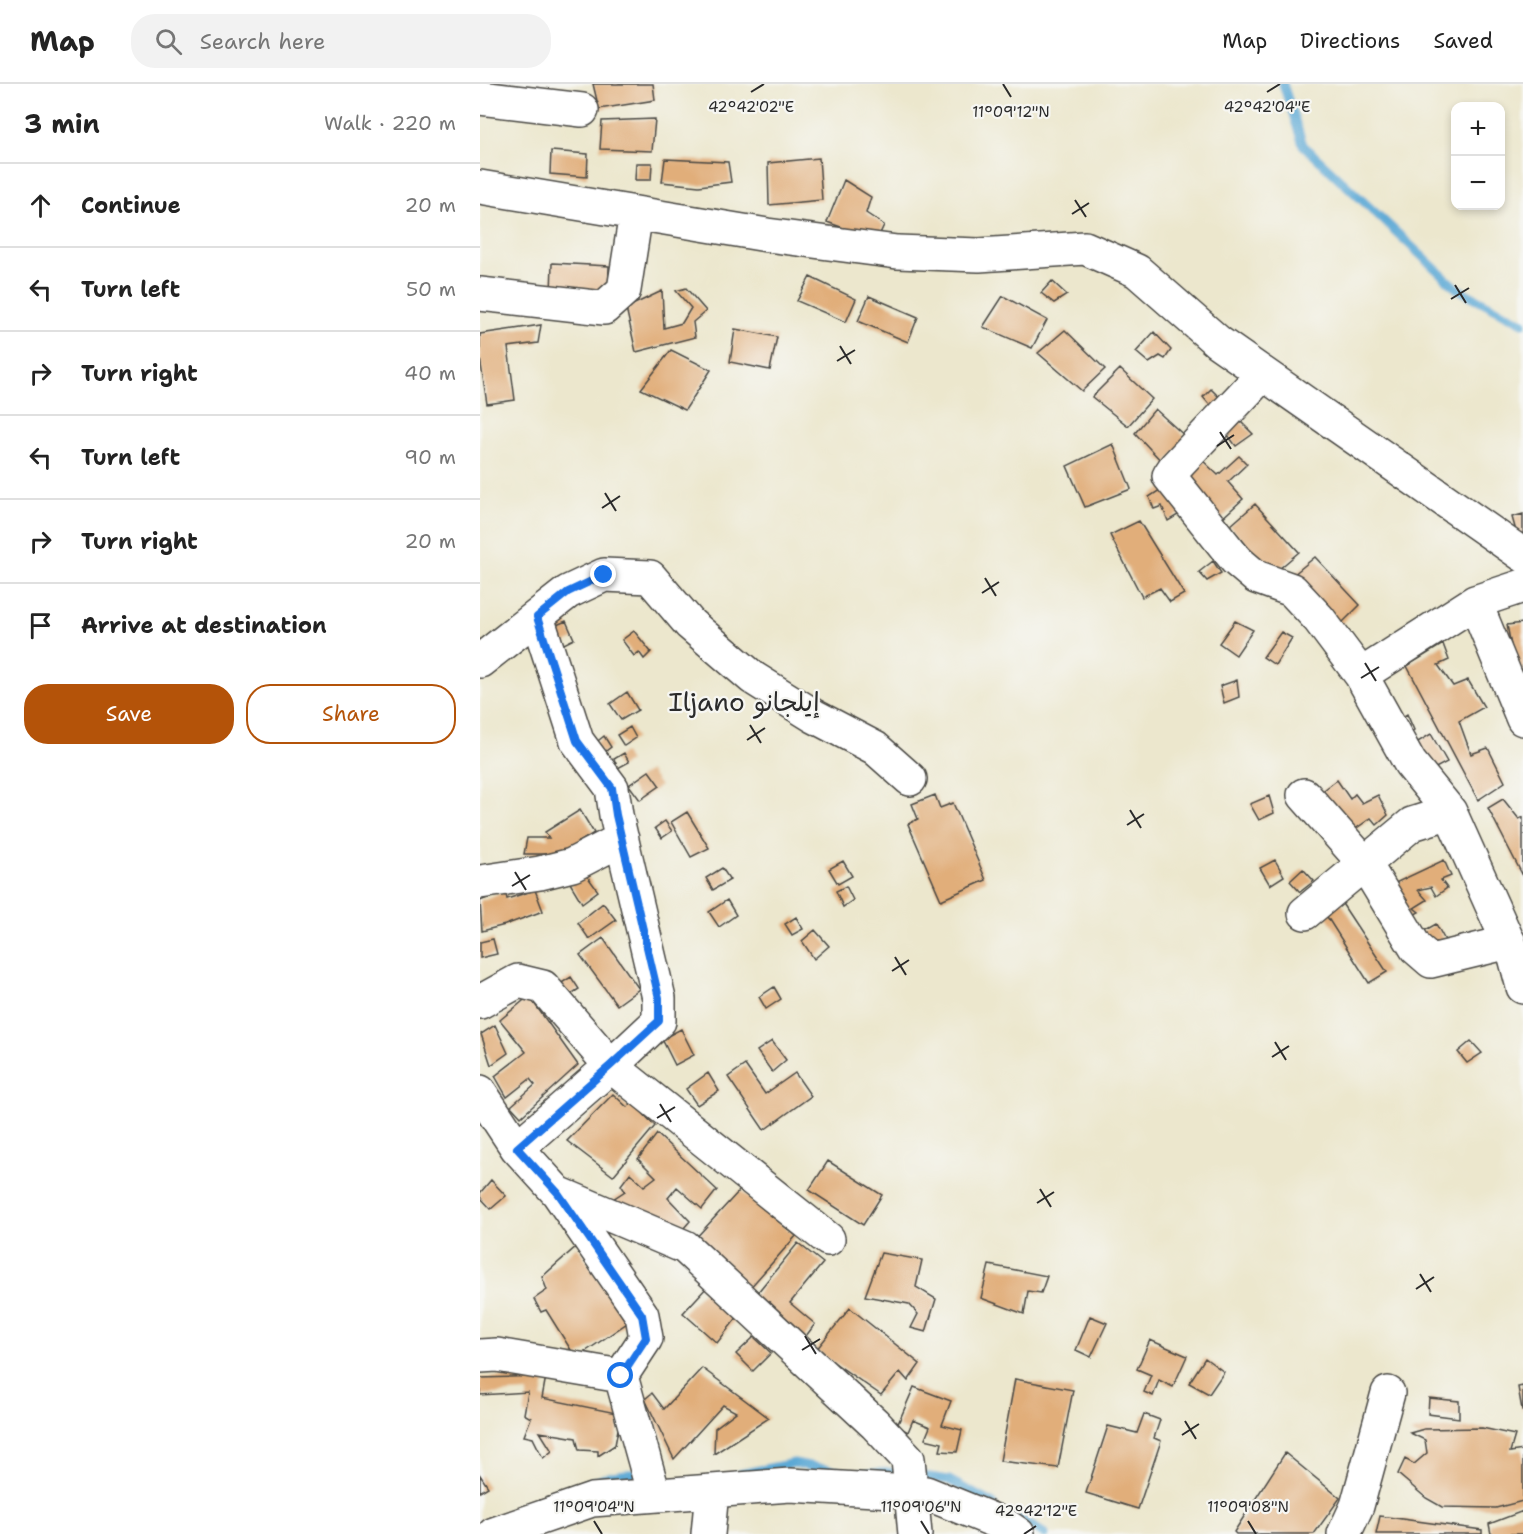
<!DOCTYPE html>
<meta charset="utf-8">
<style>
:root{--surface:#fff;--page:#f2f2f2;--text:#222;--muted:#767676;--line:#e0e0e0;--accent:#b45309}
body{margin:0;font-family:"Shantell Sans","Playpen Sans Arabic",sans-serif;background:var(--page);color:var(--text)}
.controls{position:absolute;right:18px;top:18px;display:grid;overflow:hidden;border-radius:12px;box-shadow:0 3px 9px #0003}
.controls button{width:54px;height:54px;display:grid;place-items:center;padding:0;border:0;border-bottom:2px solid var(--line);background:var(--surface);color:var(--text);font:30px sans-serif}
.stop{position:absolute;width:18px;height:18px;margin:-14px;border:4px solid #1a73e8;border-radius:50%;background:#fff}
.stop.end{background:#1a73e8;border-color:#fff;box-shadow:0 2px 6px #0008}
.list{margin:0;padding:0;list-style:none}
h2{display:flex;justify-content:space-between;align-items:center;height:78px;margin:0;padding:0 24px;font-size:26px}
h2 small{font-size:20px;font-weight:400;color:var(--muted)}
.list li{display:grid;grid-template-columns:39px 1fr auto;gap:18px;align-items:center;box-sizing:border-box;height:84px;padding:0 24px;border-top:2px solid var(--line)}
.list b{display:block;font-size:22px;white-space:nowrap}
.list em{font-size:20px;font-style:normal;color:var(--muted)}
.actions{display:flex;gap:12px;padding:18px 24px}
.actions a{flex:1;padding:14px 0;border:2px solid var(--accent);border-radius:24px;text-align:center;font-size:21px;color:var(--accent)}
.actions .main{background:var(--accent);color:#fff}
.icon{flex:none;width:33px;height:33px;fill:none;stroke:currentColor;stroke-width:2;stroke-linecap:round;stroke-linejoin:round}
.map{position:relative;flex:none;width:1043px;height:1450px;overflow:hidden}
header{display:flex;align-items:center;gap:36px;box-sizing:border-box;height:84px;padding:0 30px;background:var(--surface);border-bottom:2px solid var(--line)}
header strong{font-size:28px}
nav{display:flex;gap:33px;margin-inline-start:auto;font-size:21px}
.search{width:420px;height:54px;background:var(--page);display:flex;align-items:center;gap:15px;box-sizing:border-box;padding:0 21px;border-radius:24px;color:var(--muted);font-size:22px}
main{display:flex}
aside{flex:1;background:var(--surface)}
.map>svg:first-child{display:block}
</style>
<header>
<strong>Map</strong>
<div class="search"><svg class="icon" aria-label="search" viewBox="0 0 24 24"><circle cx="10" cy="10" r="6"/><path d="M15 15l6 6"/></svg>Search here</div>
<nav><a>Map</a><a>Directions</a><a>Saved</a></nav>
</header>
<main>
<aside>
<h2>3 min<small>Walk · 220 m</small></h2>
<ul class="list">
<li><svg class="icon" aria-label="ahead" viewBox="0 0 24 24"><path d="M12 20V5M6 11l6-6 6 6"/></svg><div><b>Continue</b></div><em>20 m</em></li>
<li><svg class="icon" aria-label="left" viewBox="0 0 24 24"><path d="M17 20v-9H6M10 6l-5 5 5 5"/></svg><div><b>Turn left</b></div><em>50 m</em></li>
<li><svg class="icon" aria-label="right" viewBox="0 0 24 24"><path d="M7 20v-9h11M14 6l5 5-5 5"/></svg><div><b>Turn right</b></div><em>40 m</em></li>
<li><svg class="icon" aria-label="left" viewBox="0 0 24 24"><path d="M17 20v-9H6M10 6l-5 5 5 5"/></svg><div><b>Turn left</b></div><em>90 m</em></li>
<li><svg class="icon" aria-label="right" viewBox="0 0 24 24"><path d="M7 20v-9h11M14 6l5 5-5 5"/></svg><div><b>Turn right</b></div><em>20 m</em></li>
<li><svg class="icon" aria-label="arrive" viewBox="0 0 24 24"><path d="M6 21V4h12l-3 4 3 4H6"/></svg><div><b>Arrive at destination</b></div></li>
</ul>
<div class="actions"><a class="main">Save</a><a>Share</a></div>
</aside>
<div class="map">
<svg width="1043" height="1450" viewBox="0 0 1043 1450">
<rect width="100%" height="100%" fill="#f6f6f2"/>
<filter id="ink" filterUnits="userSpaceOnUse"><feTurbulence type="fractalNoise" baseFrequency=".0167" numOctaves="2"/><feDisplacementMap in="SourceGraphic" scale="12" xChannelSelector="R" yChannelSelector="G"/><feConvolveMatrix kernelMatrix="1 2 1 2 8 2 1 2 1" color-interpolation-filters="sRGB"/></filter>
<filter id="wash" filterUnits="userSpaceOnUse"><feTurbulence type="fractalNoise" baseFrequency=".008" numOctaves="4" result="noise"/><feDisplacementMap in="SourceGraphic" scale="24" xChannelSelector="R" yChannelSelector="G"/><feGaussianBlur stdDeviation="1.35" result="paint"/><feColorMatrix in="noise" values="0 0 0 0 0 0 0 0 0 0 0 0 0 0 0 0 0 1.4 0 .05"/><feComposite in="paint" operator="in"/></filter>
<g filter="url(#wash)">
<rect width="100%" height="100%" fill="#ece7cd"/>
<g fill="none" stroke-linecap="round" stroke-linejoin="round">
<path stroke="#5ba9d5" stroke-width="9" d="M 803,0 L 823,61 L 976,204 L 1043,239
M 260,1390 L 314,1379 L 364,1389
M 380,1390 L 417,1388 L 469,1396 L 513,1420
M 98,1404 C 118,1396 141,1386 163,1391
M 541,1435 L 565,1450"/>
</g>
<g id="blocks">
<path fill="#e1ae7a" d="M 113,0 L 173,0 L 175,16 L 119,25 Z
M 175,35 L 172,67 L 120,65 L 122,37 Z
M 71,67 L 108,70 L 107,93 L 70,90 Z
M 339,74 L 342,116 L 289,121 L 288,79 Z
M 185,75 L 248,78 L 251,98 L 219,102 L 182,98 Z
M 156,79 L 172,79 L 171,96 L 155,96 Z
M 364,96 L 391,113 L 386,129 L 404,141 L 397,156 L 347,138 Z
M 72,179 L 129,182 L 128,213 L 71,210 Z
M 330,193 L 376,215 L 366,238 L 317,217 Z
M 572,197 L 587,211 L 574,219 L 561,209 Z
M 206,204 L 226,227 L 213,238 L 215,253 L 156,268 L 146,224 L 182,207 L 184,244 L 202,239 L 211,224 L 196,207 Z
M 389,212 L 438,233 L 428,258 L 378,237 Z
M 523,212 L 567,236 L 552,264 L 503,243 Z
M 61,241 L 58,259 L 28,263 L 35,316 L 7,320 L 0,274 L 0,250 Z
M 255,245 L 297,253 L 290,286 L 250,278 Z
M 585,246 L 625,285 L 602,307 L 558,269 Z
M 674,248 L 691,266 L 685,275 L 680,272 L 669,279 L 656,268 Z
M 191,266 L 231,286 L 205,326 L 161,305 Z
M 640,285 L 672,315 L 648,342 L 612,313 Z
M 731,305 L 743,317 L 733,325 L 723,313 Z
M 675,325 L 707,354 L 685,381 L 655,349 Z
M 759,336 L 773,350 L 756,362 L 747,350 Z
M 633,360 L 651,405 L 605,423 L 587,382 Z
M 759,372 L 767,380 L 748,398 L 763,415 L 739,437 L 698,394 L 720,374 L 738,391 Z
M 686,402 L 703,428 L 688,437 L 682,422 L 674,425 L 669,413 Z
M 775,420 L 819,468 L 792,491 L 750,442 Z
M 1043,430 L 1043,457 L 1039,458 L 1032,433 Z
M 659,437 L 704,510 L 690,518 L 680,504 L 662,513 L 630,451 Z
M 835,473 L 880,521 L 859,542 L 813,491 Z
M 733,477 L 741,489 L 727,497 L 719,488 Z
M 86,537 L 94,555 L 80,562 L 72,543 Z
M 755,537 L 773,546 L 756,571 L 739,559 Z
M 1043,539 L 1043,608 L 1040,608 L 1027,541 Z
M 154,547 L 171,568 L 164,575 L 159,568 L 154,572 L 142,556 Z
M 801,548 L 812,554 L 795,581 L 783,573 Z
M 963,560 L 969,576 L 958,581 L 973,602 L 988,596 L 1004,623 L 979,637 L 991,670 L 1008,664 L 1025,698 L 998,716 L 927,582 Z
M 757,596 L 759,613 L 744,619 L 740,602 Z
M 147,608 L 158,626 L 141,636 L 130,620 Z
M 927,630 L 934,646 L 924,652 L 917,636 Z
M 150,643 L 156,654 L 144,662 L 137,651 Z
M 951,650 L 967,678 L 948,688 L 931,662 Z
M 124,652 L 131,663 L 122,670 L 114,660 Z
M 144,669 L 149,678 L 138,684 L 134,675 Z
M 169,687 L 180,702 L 160,716 L 149,701 Z
M 857,696 L 870,715 L 875,710 L 882,719 L 898,711 L 908,731 L 897,741 L 891,734 L 871,748 L 836,712 Z
M 455,711 L 460,724 L 473,719 L 506,796 L 461,816 L 428,740 L 438,735 L 432,720 Z
M 789,712 L 794,729 L 779,736 L 770,720 Z
M 1023,715 L 1039,735 L 1043,733 L 1043,792 L 1008,724 Z
M 100,726 L 114,749 L 80,770 L 44,770 L 47,754 L 69,754 L 65,748 Z
M 207,728 L 229,764 L 211,773 L 191,738 Z
M 185,737 L 192,747 L 182,754 L 175,744 Z
M 795,776 L 804,792 L 790,801 L 780,784 Z
M 964,776 L 971,792 L 961,796 L 967,804 L 956,812 L 951,803 L 938,806 L 947,816 L 934,824 L 939,828 L 928,834 L 913,800 Z
M 363,777 L 372,792 L 358,800 L 349,785 Z
M 242,784 L 250,796 L 233,806 L 226,794 Z
M 102,785 L 118,807 L 102,819 L 87,794 Z
M 823,785 L 834,797 L 820,808 L 810,797 Z
M 366,802 L 373,816 L 363,823 L 356,807 Z
M 55,806 L 63,827 L 25,841 L 2,847 L 0,817 L 25,807 L 27,815 Z
M 247,816 L 256,831 L 239,843 L 229,828 Z
M 861,818 L 907,888 L 889,899 L 844,828 Z
M 123,819 L 136,836 L 109,855 L 98,839 Z
M 316,833 L 323,845 L 312,851 L 305,840 Z
M 956,840 L 967,860 L 953,868 L 940,849 Z
M 335,846 L 349,862 L 334,875 L 322,857 Z
M 123,854 L 159,905 L 137,921 L 100,871 Z
M 13,855 L 17,870 L 0,874 L 0,858 Z
M 91,893 L 99,905 L 88,912 L 80,900 Z
M 294,903 L 301,915 L 286,925 L 279,913 Z
M 49,912 L 98,981 L 41,1033 L 31,1022 L 55,1001 L 50,995 L 27,1013 L 15,992 L 46,968 L 20,936 Z
M 15,941 L 28,969 L 11,981 L 1,950 Z
M 201,945 L 214,971 L 195,981 L 182,955 Z
M 292,957 L 306,976 L 292,988 L 277,967 Z
M 991,957 L 1002,969 L 987,979 L 978,968 Z
M 265,981 L 285,1010 L 315,989 L 331,1012 L 284,1046 L 248,993 Z
M 228,989 L 239,1007 L 217,1021 L 206,1005 Z
M 133,1010 L 147,1023 L 153,1019 L 175,1042 L 133,1092 L 87,1057 Z
M 177,1050 L 237,1106 L 222,1125 L 197,1103 L 188,1114 L 210,1137 L 197,1152 L 133,1115 L 145,1107 L 141,1101 L 150,1089 L 164,1102 L 176,1093 L 158,1075 Z
M 348,1077 L 402,1111 L 383,1141 L 329,1106 Z
M 11,1096 L 26,1112 L 11,1125 L 0,1113 L 0,1109 Z
M 260,1106 L 316,1152 L 269,1205 L 214,1156 Z
M 318,1159 L 343,1179 L 310,1219 L 335,1240 L 323,1256 L 273,1214 Z
M 97,1162 L 147,1239 L 96,1274 L 66,1226 L 61,1228 L 54,1215 L 67,1206 L 62,1193 Z
M 401,1169 L 442,1176 L 436,1203 L 456,1215 L 446,1248 L 431,1244 L 438,1230 L 429,1220 L 385,1212 Z
M 509,1181 L 567,1192 L 561,1209 L 548,1207 L 544,1230 L 501,1214 Z
M 228,1202 L 259,1231 L 237,1259 L 203,1229 Z
M 370,1224 L 440,1280 L 428,1297 L 420,1288 L 401,1311 L 336,1266 Z
M 610,1232 L 627,1239 L 611,1273 L 596,1266 Z
M 274,1253 L 291,1269 L 273,1287 L 256,1270 Z
M 670,1256 L 707,1272 L 693,1303 L 679,1296 L 673,1312 L 664,1308 L 671,1291 L 657,1285 Z
M 725,1274 L 744,1288 L 729,1310 L 709,1299 Z
M 222,1284 L 289,1334 L 234,1370 L 235,1344 L 256,1328 L 243,1321 L 194,1375 L 165,1315 L 172,1309 L 184,1325 Z
M 66,1292 L 62,1314 L 141,1330 L 135,1361 L 118,1372 L 118,1367 L 99,1366 L 96,1354 L 60,1348 L 72,1367 L 63,1374 L 53,1354 L 44,1352 L 51,1334 L 44,1330 L 48,1308 L 0,1311 L 0,1294 Z
M 535,1295 L 593,1306 L 578,1384 L 520,1377 Z
M 1043,1302 L 1043,1326 L 1042,1326 L 1038,1303 Z
M 434,1303 L 471,1317 L 462,1341 L 482,1346 L 477,1368 L 460,1367 L 462,1359 L 445,1355 L 450,1343 L 433,1336 L 428,1348 L 417,1342 Z
M 949,1314 L 979,1317 L 979,1334 L 948,1330 Z
M 664,1330 L 680,1336 L 674,1354 L 681,1357 L 658,1425 L 606,1409 L 628,1342 L 657,1349 Z
M 1002,1344 L 1035,1351 L 1030,1368 L 1043,1366 L 1043,1417 L 1016,1424 L 962,1423 L 946,1414 L 918,1390 L 925,1375 L 934,1380 L 947,1369 L 945,1356 L 930,1349 L 944,1345 Z
M 805,1369 L 860,1414 L 834,1450 L 756,1450 L 754,1448 Z
M 0,1391 L 8,1403 L 0,1408 Z
M 1043,1427 L 1043,1450 L 1011,1450 L 1009,1440 Z
M 900,1432 L 1002,1446 L 1002,1450 L 896,1450 Z"/>
</g>
</g>
<g filter="url(#ink)">
<use href="#blocks" fill-opacity="0" stroke="#484743" stroke-width="1.5"/>
<g fill="none" stroke-linecap="round" stroke-linejoin="round">
<defs>
<path id="minor" d="M 0,14 L 102,26
M 0,103 L 287,151 L 417,168 L 499,171 L 605,164 L 657,187 L 738,258 L 1043,471
M 0,210 L 124,224 L 144,206 L 156,129
M 783,290 L 695,383 L 689,392 L 756,476 L 776,493 L 812,506 L 839,535 L 881,591 L 930,679 L 970,728 L 1035,873 L 1043,903
M 995,518 L 1043,635
M 0,577 L 88,508 L 124,491 L 170,493 L 210,540 L 273,594 L 334,632 L 395,664 L 430,695
M 881,591 L 995,518 L 1043,502
M 824,711 L 885,780 L 936,864 L 951,877 L 1029,858
M 0,798 L 60,789 L 92,781 L 142,755
M 825,829 L 932,740 L 970,728
M 0,918 L 38,897 L 63,903 L 131,982 L 348,1155
M 0,1008 L 37,1064 L 78,1109 L 162,1231 L 166,1254 L 141,1292 L 174,1411
M 37,1064 L 131,982 L 179,937 L 179,914 L 136,731 L 132,704 L 97,657 L 57,533
M 78,1109 L 205,1163 L 395,1340 L 428,1375 L 435,1450
M 0,1272 L 17,1271 L 141,1292
M 14,1450 L 112,1416 L 310,1401 L 446,1409 L 525,1441 L 538,1450
M 228,1450 L 232,1407
M 864,1450 L 877,1422 L 908,1309"/>
</defs>
<use href="#minor" stroke="#484743" stroke-width="36"/>
<use href="#minor" stroke="#fff" stroke-width="33"/>
</g>
</g>
<g fill="none" stroke-linecap="round" stroke-linejoin="round" filter="url(#ink)">
<path stroke="#1a73e8" stroke-width="8" d="M 124,491 L 88,508 L 57,533 L 97,657 L 132,704 L 136,731 L 179,914 L 179,937 L 130,982 L 37,1064 L 78,1109 L 162,1231 L 166,1254 L 141,1292"/>
</g>
<path fill="none" stroke="#2b2b2b" stroke-width="2" d="M 523,0 L 531,13M 271,8 L 284,0M 787,8 L 800,0M 595,116 L 606,133M 592,130 L 609,119M 975,201 L 986,219M 971,215 L 989,204M 360,262 L 371,280M 357,277 L 375,266M 740,348 L 751,365M 737,362 L 754,351M 125,409 L 136,427M 122,424 L 140,412M 505,494 L 516,512M 502,509 L 519,498M 885,579 L 896,597M 881,594 L 899,583M 270,641 L 281,659M 267,656 L 285,644M 650,726 L 661,744M 647,741 L 664,730M 35,788 L 46,806M 32,802 L 50,791M 415,873 L 426,891M 412,887 L 429,876M 795,958 L 806,976M 792,973 L 809,962M 180,1020 L 191,1038M 177,1034 L 195,1023M 560,1105 L 571,1123M 557,1119 L 574,1108M 940,1190 L 951,1208M 936,1205 L 954,1193M 325,1252 L 336,1270M 322,1266 L 340,1255M 705,1337 L 716,1355M 702,1351 L 719,1340M 114,1437 L 122,1450M 441,1437 L 449,1450M 768,1437 L 776,1450M 544,1450 L 556,1442"/>
<g text-anchor="middle" stroke-width="4.5" stroke-linejoin="round" paint-order="stroke">
<g font-size="26" fill="#2b2b2b" stroke="#f6f6f2">
<text x="264" y="627">Iljano إيلجانو</text>
</g>
</g>
<g font-size="15" text-anchor="middle" fill="#2b2b2b" stroke="#f6f6f2" stroke-width="4.5" stroke-linejoin="round" paint-order="stroke">
<text x="271" y="28">42°42'02"E</text>
<text x="787" y="28">42°42'04"E</text>
<text x="531" y="33">11°09'12"N</text>
<text x="114" y="1428">11°09'04"N</text>
<text x="441" y="1428">11°09'06"N</text>
<text x="768" y="1428">11°09'08"N</text>
<text x="556" y="1432">42°42'12"E</text>
</g>
</svg>
<div class="controls">
<button>+</button>
<button>−</button>
</div>
<div class="stop" style="left:141px;top:1292px"></div>
<div class="stop end" style="left:124px;top:491px"></div>
</div>
</main>
